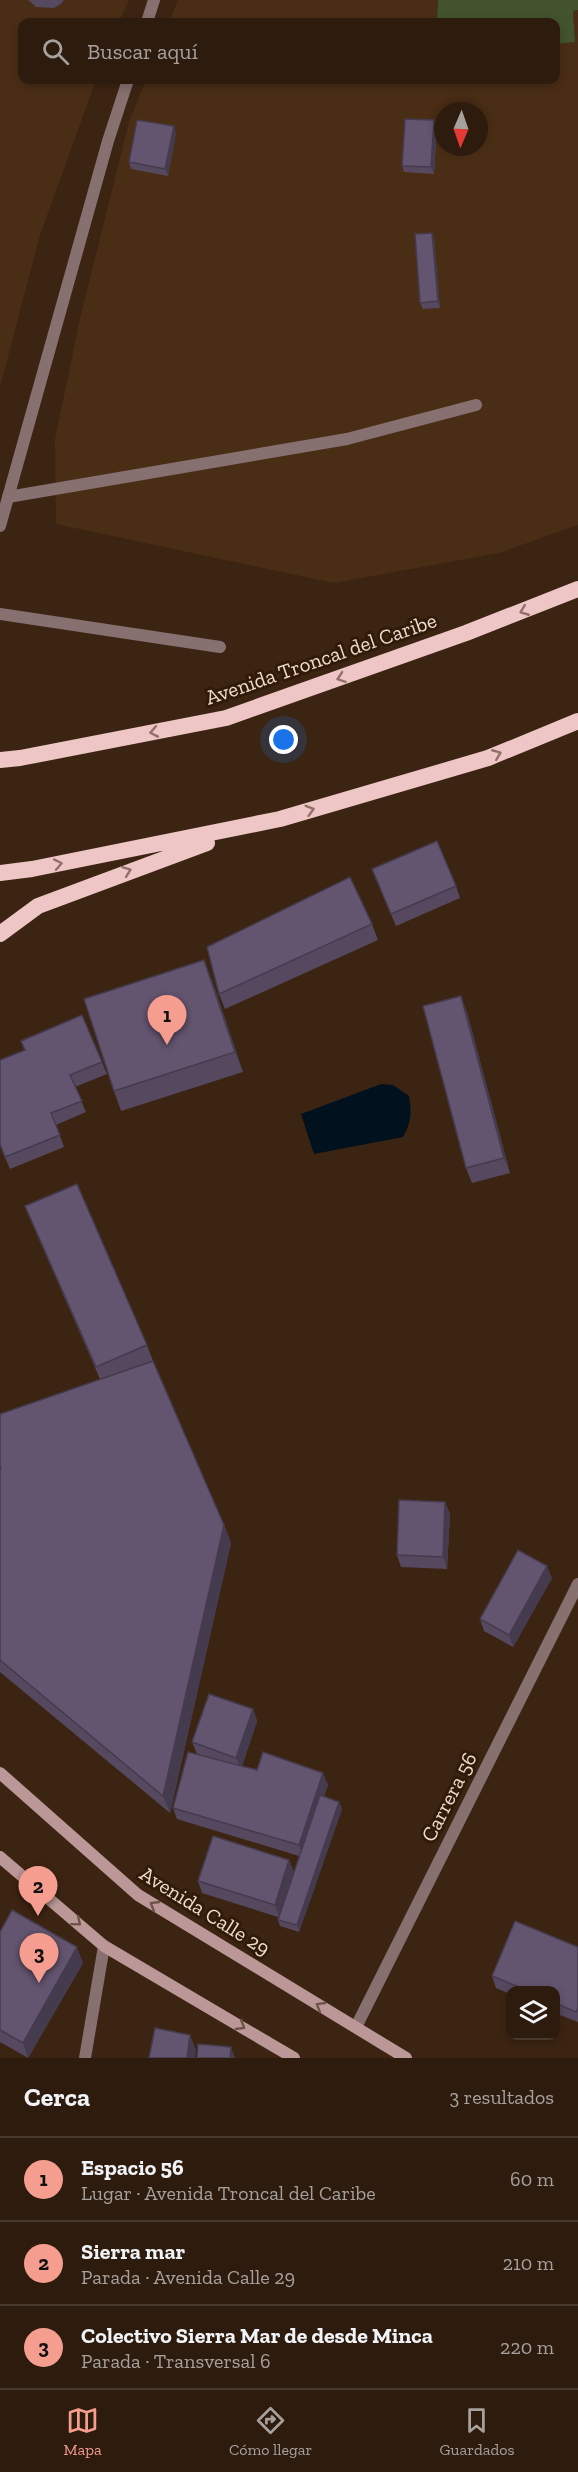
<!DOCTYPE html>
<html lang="es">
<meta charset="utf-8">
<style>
:root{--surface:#2d1b0e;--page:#39281c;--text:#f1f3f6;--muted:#a7a19e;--line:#48392e;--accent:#f59d8f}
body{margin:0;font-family:"Zilla Slab",serif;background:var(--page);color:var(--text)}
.controls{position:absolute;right:18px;bottom:18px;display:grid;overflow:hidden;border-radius:12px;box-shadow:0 3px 9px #0003}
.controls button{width:54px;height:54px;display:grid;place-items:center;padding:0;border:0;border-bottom:2px solid var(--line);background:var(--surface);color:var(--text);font:30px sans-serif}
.compass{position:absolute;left:434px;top:102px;width:54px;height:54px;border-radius:50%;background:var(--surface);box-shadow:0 3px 9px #0003;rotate:182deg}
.you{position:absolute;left:284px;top:740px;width:21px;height:21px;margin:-15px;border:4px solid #fff;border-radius:50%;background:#1a73e8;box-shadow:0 0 0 9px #1a73e833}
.badge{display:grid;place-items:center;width:39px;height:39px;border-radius:50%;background:var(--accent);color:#111;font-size:20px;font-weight:700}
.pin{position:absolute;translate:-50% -50px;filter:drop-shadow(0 2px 3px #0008)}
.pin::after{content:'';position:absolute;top:32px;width:21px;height:18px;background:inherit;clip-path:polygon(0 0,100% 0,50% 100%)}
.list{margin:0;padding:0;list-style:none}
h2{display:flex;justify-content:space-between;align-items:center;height:78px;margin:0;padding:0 24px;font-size:26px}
h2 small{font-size:20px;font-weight:400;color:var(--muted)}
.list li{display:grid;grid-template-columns:39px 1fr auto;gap:18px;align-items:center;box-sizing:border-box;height:84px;padding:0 24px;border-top:2px solid var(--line)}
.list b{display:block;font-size:22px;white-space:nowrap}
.list p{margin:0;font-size:20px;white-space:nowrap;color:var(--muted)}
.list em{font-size:20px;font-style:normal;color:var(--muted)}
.icon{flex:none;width:33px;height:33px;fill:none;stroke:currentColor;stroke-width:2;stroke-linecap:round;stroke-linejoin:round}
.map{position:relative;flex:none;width:578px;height:2058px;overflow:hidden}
.search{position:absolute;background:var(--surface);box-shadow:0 3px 9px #0003;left:18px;right:18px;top:18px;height:66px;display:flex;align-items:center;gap:15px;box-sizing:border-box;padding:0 21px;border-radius:12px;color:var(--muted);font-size:22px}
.sheet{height:330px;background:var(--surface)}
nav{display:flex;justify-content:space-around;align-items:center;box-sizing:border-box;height:84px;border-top:2px solid var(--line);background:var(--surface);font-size:16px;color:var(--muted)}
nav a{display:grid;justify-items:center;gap:3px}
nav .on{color:var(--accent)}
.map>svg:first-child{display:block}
</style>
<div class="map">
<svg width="578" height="2058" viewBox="0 0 578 2058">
<rect width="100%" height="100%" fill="#3c2412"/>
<path fill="#4a2d15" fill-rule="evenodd" d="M 0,0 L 129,0 L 119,22 L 22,22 L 22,80 L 96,80 L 40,235 L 0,387 Z
M 178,0 L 438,0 L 437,22 L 169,22 Z
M 578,10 L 578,525 L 499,553 L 334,583 L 56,524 L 55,439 L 80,319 L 129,122 L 146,80 L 556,80 L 556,44 L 575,42 L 573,11 ZM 443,111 L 479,111 L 479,147 L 443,147 Z"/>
<path fill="#43532e" d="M 438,0 L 578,0 L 578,10 L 573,11 L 575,42 L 556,44 L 556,22 L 437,22 Z"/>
<path fill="#01111e" d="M 381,1084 L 393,1085 L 409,1096 C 412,1112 411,1123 403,1137 L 314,1154 L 301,1114 Z"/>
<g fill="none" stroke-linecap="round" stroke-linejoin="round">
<path stroke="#867070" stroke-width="12" d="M 8,497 L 347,439 L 476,405"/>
<path stroke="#867070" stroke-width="12" d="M 147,22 L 154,0
M 0,526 L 108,141 L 128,80
M 0,614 L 220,647
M 356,2027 L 578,1584
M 85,2058 L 104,1946"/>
<path stroke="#bb9797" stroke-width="12" d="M 0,1773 L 138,1895 L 406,2058
M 0,1857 L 104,1946 L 294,2058"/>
<path stroke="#eec6c6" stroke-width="16" d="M 0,760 L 20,758 L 226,718 L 466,633 L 578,589
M 0,873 L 32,869 L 280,819 L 488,758 L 578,721
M 0,934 L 38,906 L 207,843"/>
</g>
<path fill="#55485f" d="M 28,0 L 64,0 L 61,4 L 54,8 L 36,7 Z
M 437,127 L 434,174 L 404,172 L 402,166 Z
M 176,133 L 168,176 L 131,169 L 129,162 Z
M 434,239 L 440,308 L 423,309 L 420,303 Z
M 372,869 L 456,886 L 460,898 L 396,926 Z
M 372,924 L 378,940 L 225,1009 L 219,994 Z
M 212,980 L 243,1072 L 121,1111 L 114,1091 Z
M 467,1012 L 510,1173 L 472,1183 L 466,1168 Z
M 21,1041 L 102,1062 L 107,1074 L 75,1087 L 86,1112 L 56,1125 L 64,1147 L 10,1169 L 0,1146 L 0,1060 L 24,1050 Z
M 25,1206 L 147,1345 L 153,1361 L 224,1525 L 231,1543 L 170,1813 L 0,1672 L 0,1469 L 100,1379 L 31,1221 Z
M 445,1502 L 450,1514 L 447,1569 L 401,1567 L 397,1555 Z
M 552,1578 L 513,1647 L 484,1631 L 480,1619 Z
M 253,1709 L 257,1721 L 242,1766 L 328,1785 L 324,1796 L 339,1802 L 342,1809 L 299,1932 L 280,1926 L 278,1920 L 278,1917 L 202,1893 L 198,1881 L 289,1860 L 294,1872 L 299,1856 L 177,1819 L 173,1808 L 197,1754 L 192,1742 Z
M 0,1932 L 83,1963 L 28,2058 L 0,2042 Z
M 578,1947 L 578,2022 L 555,2013 L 555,1990 L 510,1990 L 510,1994 L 496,1988 L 492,1976 Z"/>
<path fill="#453b4e" d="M 434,120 L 437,127 L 434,174 L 431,167 Z
M 174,126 L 176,133 L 168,176 L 165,169 Z
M 432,233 L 434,239 L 440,308 L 438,301 Z
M 204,960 L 212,980 L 243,1072 L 235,1052 Z
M 461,996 L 467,1012 L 510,1173 L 504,1158 Z
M 445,1502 L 450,1514 L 447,1569 L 443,1557 Z
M 224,1525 L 231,1543 L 170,1813 L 163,1796 Z
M 547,1566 L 552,1578 L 513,1647 L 509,1635 Z
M 253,1709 L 257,1721 L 241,1769 L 236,1758 Z
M 323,1773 L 328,1785 L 303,1857 L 299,1845 Z
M 339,1802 L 342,1809 L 299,1932 L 297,1925 Z
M 289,1860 L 294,1872 L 279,1917 L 275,1905 Z
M 77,1947 L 83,1963 L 28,2058 L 23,2043 Z
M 190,2035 L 196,2050 L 195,2058 L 187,2058 Z
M 231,2047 L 235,2058 L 230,2058 Z"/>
<path fill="#63546f" stroke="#453b4e" stroke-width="1.5" d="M 405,119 L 434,120 L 431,167 L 402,166 Z
M 137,120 L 174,126 L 165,169 L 129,162 Z
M 432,233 L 438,301 L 420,303 L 415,234 Z
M 437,841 L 456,886 L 391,914 L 372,869 Z
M 350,877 L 372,924 L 219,994 L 207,947 Z
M 204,960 L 235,1052 L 114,1091 L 84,999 Z
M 461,996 L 504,1158 L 466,1168 L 423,1006 Z
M 82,1015 L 102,1062 L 70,1075 L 82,1101 L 51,1113 L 60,1135 L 5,1157 L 0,1144 L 0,1060 L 25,1050 L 21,1041 Z
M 77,1184 L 147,1345 L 96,1367 L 25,1206 Z
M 153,1361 L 224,1525 L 163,1796 L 0,1660 L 0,1469 L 1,1468 L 0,1465 L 0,1414 Z
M 399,1500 L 445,1502 L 443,1557 L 397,1555 Z
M 518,1550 L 547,1566 L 509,1635 L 480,1619 Z
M 209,1694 L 253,1709 L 236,1758 L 192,1742 Z
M 188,1752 L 257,1770 L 263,1752 L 323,1773 L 299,1845 L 173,1808 Z
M 320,1795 L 339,1802 L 297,1925 L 278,1920 Z
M 213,1836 L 289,1860 L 275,1905 L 198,1881 Z
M 12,1910 L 77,1947 L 23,2043 L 0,2030 L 0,1932 Z
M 515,1921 L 578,1947 L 578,2008 L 576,2012 L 555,2003 L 555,1990 L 526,1990 L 492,1976 Z
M 155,2028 L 190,2035 L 187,2058 L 149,2058 Z
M 198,2044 L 231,2047 L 230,2058 L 197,2058 Z"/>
<defs><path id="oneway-chevron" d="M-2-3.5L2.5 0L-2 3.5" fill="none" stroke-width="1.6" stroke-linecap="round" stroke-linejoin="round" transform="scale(1.5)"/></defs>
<g stroke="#907067">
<use href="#oneway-chevron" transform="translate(524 611) rotate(158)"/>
<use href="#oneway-chevron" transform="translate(341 678) rotate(161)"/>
<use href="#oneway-chevron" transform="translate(154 732) rotate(169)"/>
<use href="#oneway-chevron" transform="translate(497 754) rotate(-22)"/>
<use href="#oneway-chevron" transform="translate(310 810) rotate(-16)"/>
<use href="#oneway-chevron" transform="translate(58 864) rotate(-11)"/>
<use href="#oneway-chevron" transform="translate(127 871) rotate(-21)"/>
</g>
<g stroke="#6f5348">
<use href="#oneway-chevron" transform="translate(154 1905) rotate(-149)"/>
<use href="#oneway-chevron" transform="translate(77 1922) rotate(40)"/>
<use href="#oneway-chevron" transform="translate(320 2006) rotate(-149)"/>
<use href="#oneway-chevron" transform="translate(241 2026) rotate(31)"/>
</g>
<g text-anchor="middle" stroke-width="6" stroke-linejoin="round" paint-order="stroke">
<g font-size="21" fill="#ecdcd1" stroke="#311b08">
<text transform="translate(321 659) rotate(-19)" y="7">Avenida Troncal del Caribe</text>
<text transform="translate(449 1797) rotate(-63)" y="7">Carrera 56</text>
<text transform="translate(205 1911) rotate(32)" y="7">Avenida Calle 29</text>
</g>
</g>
</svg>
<div class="controls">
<button><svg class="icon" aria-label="layers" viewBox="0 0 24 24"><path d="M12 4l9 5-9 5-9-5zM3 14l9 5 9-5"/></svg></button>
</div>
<svg class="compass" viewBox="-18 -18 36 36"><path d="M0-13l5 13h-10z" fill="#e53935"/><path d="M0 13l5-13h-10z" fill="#a7a19e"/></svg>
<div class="you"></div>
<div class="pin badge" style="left:167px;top:1045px">1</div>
<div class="pin badge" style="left:38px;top:1916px">2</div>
<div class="pin badge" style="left:39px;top:1983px">3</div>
<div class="search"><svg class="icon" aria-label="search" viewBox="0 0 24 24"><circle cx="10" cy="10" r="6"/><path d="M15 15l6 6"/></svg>Buscar aquí</div>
</div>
<section class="sheet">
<h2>Cerca<small>3 resultados</small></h2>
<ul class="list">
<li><span class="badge">1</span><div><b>Espacio 56</b><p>Lugar · Avenida Troncal del Caribe</p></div><em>60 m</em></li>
<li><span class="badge">2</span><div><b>Sierra mar</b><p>Parada · Avenida Calle 29</p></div><em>210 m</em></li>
<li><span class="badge">3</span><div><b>Colectivo Sierra Mar de desde Minca</b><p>Parada · Transversal 6</p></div><em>220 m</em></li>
</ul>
</section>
<nav>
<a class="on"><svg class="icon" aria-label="map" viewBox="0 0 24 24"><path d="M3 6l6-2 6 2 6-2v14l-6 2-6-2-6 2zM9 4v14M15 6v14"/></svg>Mapa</a>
<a><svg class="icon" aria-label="directions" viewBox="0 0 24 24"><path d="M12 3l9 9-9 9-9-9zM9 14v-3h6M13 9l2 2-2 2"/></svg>Cómo llegar</a>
<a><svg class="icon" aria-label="saved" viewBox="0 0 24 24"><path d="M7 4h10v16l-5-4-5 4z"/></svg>Guardados</a>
</nav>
